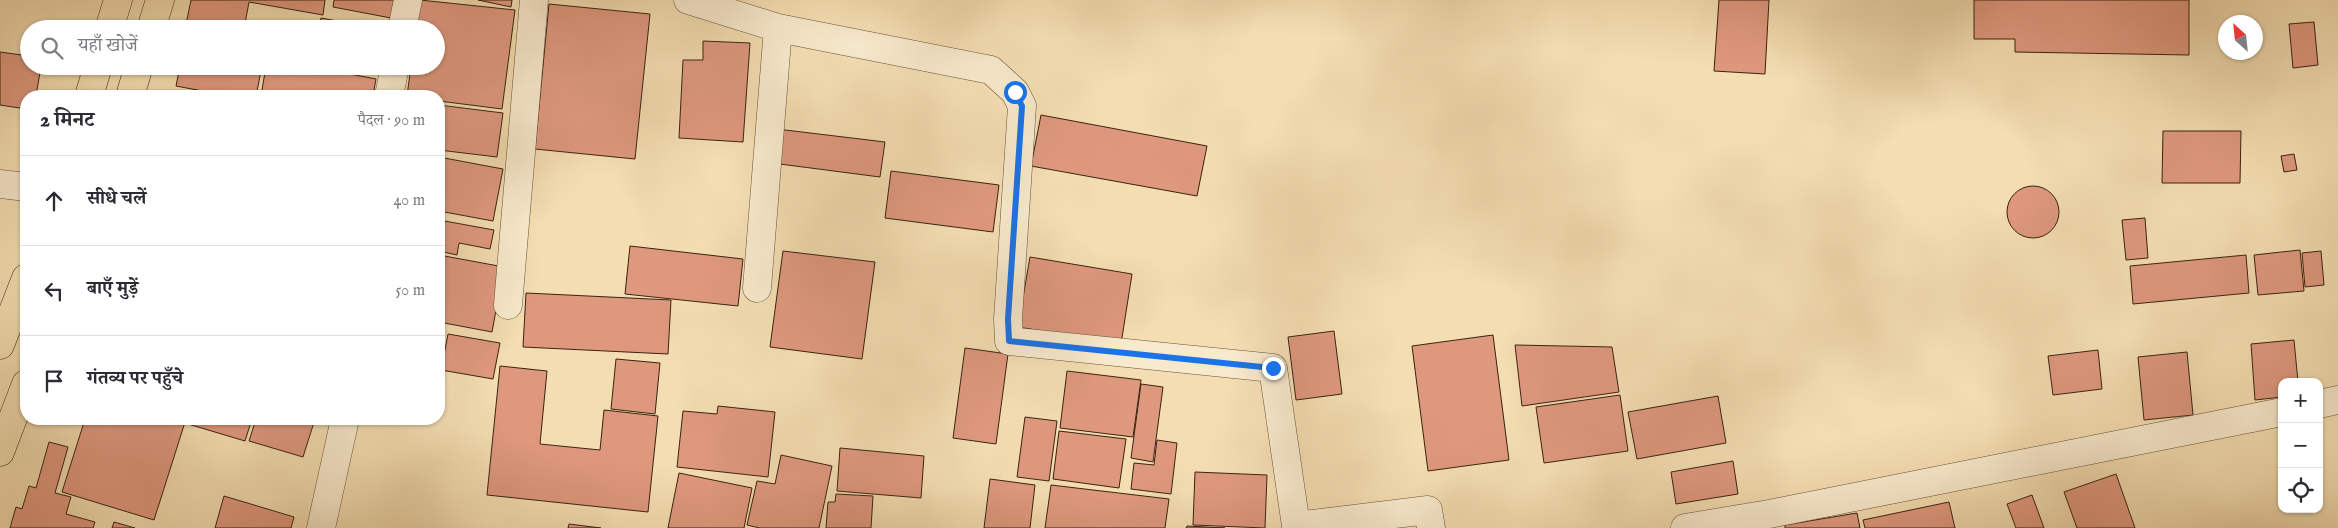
<!DOCTYPE html>
<html lang="hi">
<meta charset="utf-8">
<style>
:root{--surface:#fff;--page:#f7f7f7;--text:#2b2b33;--muted:#7c7c81;--line:#e1e1e2}
body{margin:0;font-family:"IM FELL English","Noto Serif Devanagari",serif;background:var(--page);color:var(--text)}
.controls{position:absolute;right:15px;bottom:15px;display:grid;overflow:hidden;border-radius:10px;box-shadow:0 1px 4px #0004}
.controls button{width:45px;height:45px;display:grid;place-items:center;padding:0;border:0;border-bottom:1px solid var(--line);background:var(--surface);color:var(--text);font:25px sans-serif}
.compass{position:absolute;left:2218px;top:15px;width:45px;height:45px;border-radius:50%;background:var(--surface);box-shadow:0 1px 4px #0004;rotate:333deg}
.stop{position:absolute;width:15px;height:15px;margin:-11px;border:4px solid #1a73e8;border-radius:50%;background:#fff}
.stop.end{background:#1a73e8;border-color:#fff;box-shadow:0 1px 5px #0008}
.list{margin:0;padding:0;list-style:none}
h2{display:flex;justify-content:space-between;align-items:center;height:65px;margin:0;padding:0 20px;font-size:21px}
h2 small{font-size:16px;font-weight:400;color:var(--muted)}
.list li{display:grid;grid-template-columns:32px 1fr auto;gap:15px;align-items:center;box-sizing:border-box;height:90px;padding:0 20px;border-top:1px solid var(--line)}
.list b{display:block;font-size:19px;white-space:nowrap}
.list em{font-size:16px;font-style:normal;color:var(--muted)}
.icon{flex:none;width:28px;height:28px;fill:none;stroke:currentColor;stroke-width:2;stroke-linecap:round;stroke-linejoin:round}
.map{position:relative;flex:none;width:2338px;height:528px;overflow:hidden}
.search{position:absolute;background:var(--surface);box-shadow:0 1px 4px #0004;left:20px;top:20px;width:425px;height:55px;display:flex;align-items:center;gap:12px;box-sizing:border-box;padding:0 18px;border-radius:28px;color:var(--muted);font-size:19px}
.panel{position:absolute;background:var(--surface);box-shadow:0 1px 4px #0004;left:20px;top:90px;width:425px;height:335px;border-radius:20px}
.map>svg:first-child{display:block}
</style>
<div class="map">
<svg width="2338" height="528" viewBox="0 0 2338 528">
<rect width="100%" height="100%" fill="#f3ddb1"/>
<filter id="stains"><feTurbulence type="fractalNoise" baseFrequency=".004" numOctaves="4"/><feColorMatrix values="0 0 0 0 .2 0 0 0 0 .09 0 0 0 0 .02 0 0 0 .5 -.17"/></filter>
<radialGradient id="worn" r=".72"><stop offset=".6" stop-color="#630" stop-opacity="0"/><stop offset="1" stop-color="#630" stop-opacity=".3"/></radialGradient>
<path fill="#de987e" stroke="#3b2212" d="M 191,0 L 325,0 L 323,15 L 249,2 L 244,29 L 185,29 Z
M 334,0 L 394,0 L 391,18 L 333,7 Z
M 420,0 L 515,10 L 502,109 L 439,101 L 439,96 L 407,96 L 411,66 L 436,66 L 436,29 L 416,29 Z
M 478,0 L 512,0 L 511,7 Z
M 1719,0 L 1769,0 L 1765,74 L 1714,71 Z
M 1974,0 L 2189,0 L 2189,55 L 2015,52 L 2015,39 L 1974,39 Z
M 549,4 L 650,14 L 635,159 L 535,149 Z
M 321,18 L 380,29 L 318,29 Z
M 2314,22 L 2318,65 L 2293,68 L 2289,24 Z
M 703,41 L 750,43 L 743,142 L 679,138 L 683,60 L 703,60 Z
M 0,52 L 29,56 L 29,66 L 41,66 L 36,96 L 26,96 L 26,109 L 0,105 Z
M 180,66 L 262,66 L 256,96 L 229,96 L 176,86 Z
M 266,66 L 308,66 L 376,79 L 373,96 L 261,96 Z
M 334,66 L 382,66 L 380,75 Z
M 439,105 L 503,113 L 497,157 L 439,150 Z
M 1041,115 L 1207,146 L 1197,196 L 1031,166 Z
M 777,129 L 885,142 L 880,177 L 772,163 Z
M 2163,131 L 2241,131 L 2240,183 L 2162,183 Z
M 2294,154 L 2297,170 L 2284,172 L 2281,156 Z
M 439,157 L 503,169 L 493,221 L 439,211 Z
M 891,171 L 999,185 L 993,232 L 885,218 Z
M2007 212a26 26 0 1 1 52 0a26 26 0 1 1-52 0Z
M 2145,218 L 2148,258 L 2126,260 L 2122,220 Z
M 439,220 L 494,230 L 490,249 L 459,243 L 457,255 L 439,251 Z
M 630,246 L 743,259 L 738,306 L 625,294 Z
M 2300,250 L 2304,291 L 2258,295 L 2254,255 Z
M 783,251 L 875,262 L 862,359 L 770,347 Z
M 2321,251 L 2324,285 L 2305,287 L 2302,253 Z
M 439,255 L 504,267 L 492,332 L 439,322 Z
M 2246,255 L 2249,293 L 2133,304 L 2130,266 Z
M 1030,257 L 1132,274 L 1121,344 L 1018,327 Z
M 526,293 L 671,300 L 668,354 L 523,347 Z
M 1334,331 L 1342,394 L 1296,400 L 1288,337 Z
M 448,334 L 500,343 L 493,379 L 441,370 Z
M 1493,335 L 1509,460 L 1428,471 L 1412,346 Z
M 2294,340 L 2298,382 L 2282,382 L 2282,397 L 2255,400 L 2251,344 Z
M 1515,345 L 1612,347 L 1619,392 L 1522,406 Z
M 965,348 L 1008,354 L 996,444 L 953,438 Z
M 2098,350 L 2102,389 L 2053,395 L 2048,356 Z
M 2187,352 L 2193,415 L 2144,420 L 2138,357 Z
M 616,359 L 660,363 L 655,414 L 611,409 Z
M 500,366 L 547,371 L 540,444 L 600,450 L 604,410 L 658,416 L 648,512 L 487,495 Z
M 1067,371 L 1141,380 L 1133,437 L 1060,428 Z
M 1141,384 L 1163,387 L 1153,462 L 1131,458 Z
M 1620,395 L 1628,451 L 1544,463 L 1536,407 Z
M 1718,396 L 1726,443 L 1637,459 L 1628,412 Z
M 718,406 L 775,412 L 768,477 L 677,467 L 683,411 L 717,414 Z
M 1025,417 L 1057,421 L 1049,481 L 1017,477 Z
M 85,419 L 186,419 L 154,520 L 62,492 Z
M 190,419 L 252,419 L 245,441 L 188,424 Z
M 256,419 L 315,419 L 303,457 L 249,441 Z
M 1059,431 L 1126,439 L 1119,488 L 1053,479 Z
M 1157,440 L 1177,443 L 1171,494 L 1131,489 L 1134,463 L 1154,465 Z
M 49,442 L 68,447 L 55,493 L 71,497 L 66,514 L 95,522 L 93,528 L 10,528 L 16,507 L 22,509 L 29,486 L 36,488 Z
M 840,448 L 924,456 L 921,498 L 837,491 Z
M 781,455 L 832,466 L 819,528 L 760,528 L 747,525 L 757,481 L 775,484 Z
M 1733,461 L 1738,494 L 1676,504 L 1671,472 Z
M 1195,472 L 1267,475 L 1265,528 L 1193,525 Z
M 679,473 L 752,488 L 744,528 L 668,528 Z
M 2116,474 L 2135,528 L 2077,528 L 2064,492 Z
M 990,479 L 1035,485 L 1030,528 L 984,528 Z
M 1051,485 L 1169,499 L 1165,528 L 1045,528 Z
M 836,494 L 873,496 L 871,528 L 826,528 L 828,502 L 835,502 Z
M 2032,495 L 2044,528 L 2016,528 L 2007,504 Z
M 224,496 L 294,517 L 291,528 L 215,528 Z
M 1949,502 L 1955,528 L 1865,528 L 1863,520 Z
M 1857,513 L 1860,528 L 1785,528 L 1785,525 Z
M 114,522 L 135,528 L 112,528 Z
M 569,524 L 601,528 L 568,528 Z
M 1187,526 L 1225,528 L 1186,528 Z"/>
<g fill="none" stroke-linecap="round" stroke-linejoin="round">
<defs>
<path id="minor" d="M 688,0 L 778,28 L 991,70 L 1015,92 L 1022,106 L 1008,319 L 1009,341 L 1273,368 L 1296,526 L 1428,510 L 1431,528
M 402,29 L 408,0
M 389,96 L 395,66
M 0,184 L 26,187
M 757,288 L 778,28
M 508,305 L 534,0
M 2319,404 L 2338,400
M 321,528 L 345,419
M 1685,528 L 1769,514 L 2282,412"/>
<path id="primary" d="M 109,29 L 118,0
M 151,29 L 160,0
M 89,96 L 98,66
M 130,96 L 139,66
M 0,345 L 26,278
M 0,452 L 26,384"/>
</defs>
<use href="#minor" stroke="#69513a" stroke-width="29"/>
<use href="#primary" stroke="#3b2212" stroke-width="29"/>
<use href="#minor" stroke="#f7e9cc" stroke-width="28"/>
<use href="#primary" stroke="#f3ddb1" stroke-width="28"/>
</g>
<g fill="none" stroke-linecap="round" stroke-linejoin="round">
<path stroke="#1a73e8" stroke-width="6" d="M 1015,92 L 1022,106 L 1008,319 L 1009,341 L 1273,368"/>
</g>
<rect width="100%" height="100%" filter="url(#stains)"/>
<rect width="100%" height="100%" fill="url(#worn)"/>
</svg>
<div class="controls">
<button>+</button>
<button>−</button>
<button><svg class="icon" aria-label="locate" viewBox="0 0 24 24"><circle cx="12" cy="12" r="6"/><path d="M12 2v4M12 18v4M2 12h4M18 12h4"/></svg></button>
</div>
<svg class="compass" viewBox="-18 -18 36 36"><path d="M0-13l5 13h-10z" fill="#e53935"/><path d="M0 13l5-13h-10z" fill="#7c7c81"/></svg>
<div class="stop" style="left:1015px;top:92px"></div>
<div class="stop end" style="left:1273px;top:368px"></div>
<div class="search"><svg class="icon" aria-label="search" viewBox="0 0 24 24"><circle cx="10" cy="10" r="6"/><path d="M15 15l6 6"/></svg>यहाँ खोजें</div>
<section class="panel">
<h2>2 मिनट<small>पैदल · 90 m</small></h2>
<ul class="list">
<li><svg class="icon" aria-label="ahead" viewBox="0 0 24 24"><path d="M12 20V5M6 11l6-6 6 6"/></svg><div><b>सीधे चलें</b></div><em>40 m</em></li>
<li><svg class="icon" aria-label="left" viewBox="0 0 24 24"><path d="M17 20v-9H6M10 6l-5 5 5 5"/></svg><div><b>बाएँ मुड़ें</b></div><em>50 m</em></li>
<li><svg class="icon" aria-label="arrive" viewBox="0 0 24 24"><path d="M6 21V4h12l-3 4 3 4H6"/></svg><div><b>गंतव्य पर पहुँचे</b></div></li>
</ul>
</section>
</div>
